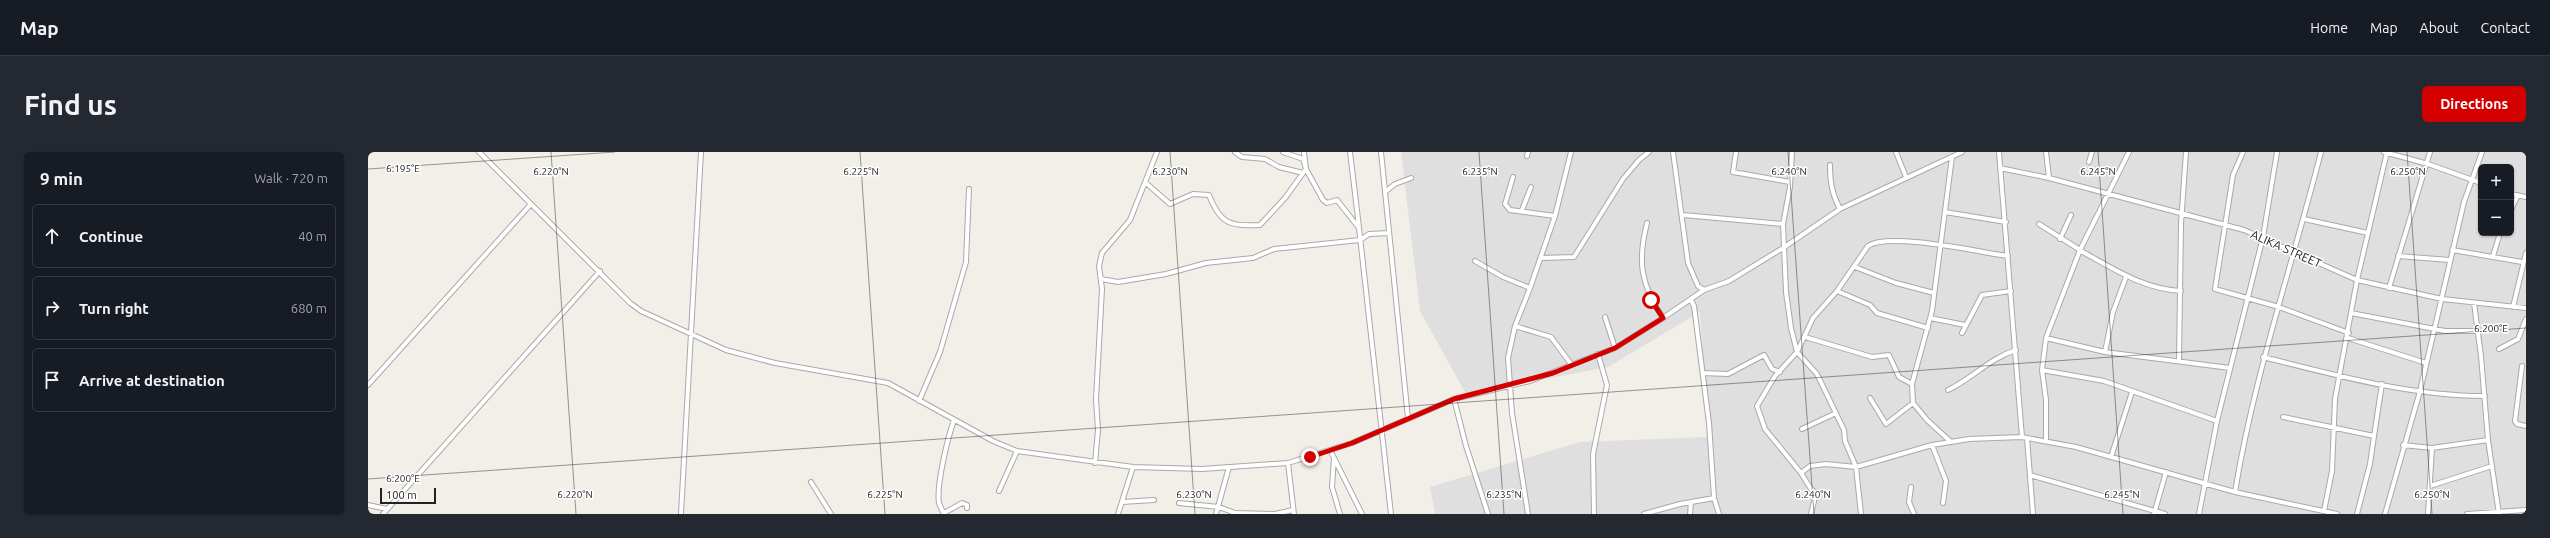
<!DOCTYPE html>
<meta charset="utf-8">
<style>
:root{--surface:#171b24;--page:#242831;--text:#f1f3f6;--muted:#9ea1a6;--line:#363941;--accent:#d40000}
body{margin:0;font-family:Ubuntu,sans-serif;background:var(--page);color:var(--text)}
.controls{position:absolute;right:12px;top:12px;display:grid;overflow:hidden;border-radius:6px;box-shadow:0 1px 3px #0004}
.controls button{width:36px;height:36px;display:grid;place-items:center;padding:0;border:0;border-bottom:1px solid var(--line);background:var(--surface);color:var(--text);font:20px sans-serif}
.scale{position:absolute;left:12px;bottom:10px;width:56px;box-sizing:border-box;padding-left:4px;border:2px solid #222;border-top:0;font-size:11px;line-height:14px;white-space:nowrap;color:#222;-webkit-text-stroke:3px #fff;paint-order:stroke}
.stop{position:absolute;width:12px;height:12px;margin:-9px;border:3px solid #d40000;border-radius:50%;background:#fff}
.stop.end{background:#d40000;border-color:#fff;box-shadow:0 1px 4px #0008}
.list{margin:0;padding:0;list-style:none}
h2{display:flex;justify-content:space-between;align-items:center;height:52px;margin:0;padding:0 16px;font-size:17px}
h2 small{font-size:13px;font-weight:400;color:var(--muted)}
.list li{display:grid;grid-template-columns:26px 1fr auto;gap:12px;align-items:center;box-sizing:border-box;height:64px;margin:0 8px 8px;padding:0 8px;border:1px solid var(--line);border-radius:6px}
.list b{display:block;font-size:15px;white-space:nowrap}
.list em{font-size:13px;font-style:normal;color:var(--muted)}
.icon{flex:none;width:22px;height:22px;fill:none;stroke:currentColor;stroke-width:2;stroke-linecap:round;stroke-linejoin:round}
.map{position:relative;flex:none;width:2158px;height:362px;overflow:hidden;border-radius:6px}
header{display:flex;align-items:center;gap:24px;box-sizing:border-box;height:56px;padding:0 20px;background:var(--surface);border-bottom:1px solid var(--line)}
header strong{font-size:19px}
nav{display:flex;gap:22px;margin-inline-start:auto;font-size:14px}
.intro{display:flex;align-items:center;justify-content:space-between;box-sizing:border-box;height:96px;padding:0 24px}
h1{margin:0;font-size:28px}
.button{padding:10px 18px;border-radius:6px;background:var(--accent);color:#fff;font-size:14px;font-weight:700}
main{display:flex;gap:24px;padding:0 24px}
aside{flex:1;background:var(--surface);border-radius:6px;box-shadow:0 1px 3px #0004}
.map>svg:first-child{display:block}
</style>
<header>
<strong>Map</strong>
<nav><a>Home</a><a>Map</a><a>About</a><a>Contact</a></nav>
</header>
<div class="intro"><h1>Find us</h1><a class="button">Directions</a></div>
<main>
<aside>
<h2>9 min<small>Walk · 720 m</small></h2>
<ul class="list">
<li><svg class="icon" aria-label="ahead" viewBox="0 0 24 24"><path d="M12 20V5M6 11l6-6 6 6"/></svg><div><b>Continue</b></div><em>40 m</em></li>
<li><svg class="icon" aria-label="right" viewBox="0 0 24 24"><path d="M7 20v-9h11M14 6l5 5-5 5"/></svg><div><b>Turn right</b></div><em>680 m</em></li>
<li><svg class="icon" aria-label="arrive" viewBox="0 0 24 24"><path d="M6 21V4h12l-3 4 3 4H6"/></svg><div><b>Arrive at destination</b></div></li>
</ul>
</aside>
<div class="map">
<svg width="2158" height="362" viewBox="0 0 2158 362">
<rect width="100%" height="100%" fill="#f2efe9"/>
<path fill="#e0dfdf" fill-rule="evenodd" d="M 1033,0 L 2158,0 L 2158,362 L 1067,362 L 1062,335 L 1212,290 L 1339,285 L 1332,160 L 1240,215 L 1098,242 L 1052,159 ZM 2113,15 L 2143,15 L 2143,81 L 2113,81 Z"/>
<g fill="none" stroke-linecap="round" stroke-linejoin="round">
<defs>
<path id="minor" d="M 111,0 L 262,151 L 273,159 L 358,198 L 407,211 L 520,231 L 625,289 L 649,299 L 765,315 L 834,317 L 920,311 L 984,291 L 1086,247 L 1162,229 L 1247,196 L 1295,166 L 1336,138 L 1361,129 L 1415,96 L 1472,57 L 1594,0
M 867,0 L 874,5 L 897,7 L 911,15 L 935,21
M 936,0 L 938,17 L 955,48 L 959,51 L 969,48 L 991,76 L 1023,362
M 982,0 L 991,75
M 1013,0 L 1040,266
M 1305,0 L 1320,111 L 1330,134 L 1336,138
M 1368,0 L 1365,20 L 1422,30
M 1424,0 L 1422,35 L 1415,72 L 1418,140 L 1423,176 L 1429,200 L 1449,222 L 1476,278 L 1477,289 L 1488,315 L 1493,362
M 1528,0 L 1538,25
M 1631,0 L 1654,285 L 1659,286 L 1665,362
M 1678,0 L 1681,26
M 1875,0 L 1865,23 L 1847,137 L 1911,155 L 1981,181
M 2016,0 L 2060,12 L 2113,31
M 1159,4 L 1160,0
M 1721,10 L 1724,0
M 1462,13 C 1462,30 1464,42 1472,57
M 1632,16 L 1681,26 L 1876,78 L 1989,128 L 2074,147 L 2158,156
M 1145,25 L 1137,52 L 1142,58 L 1187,64
M 778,31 L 802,52 L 825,42 L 841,43 C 852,71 861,75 892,73 L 917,46 L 938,17 L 935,7 L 915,0
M 1017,40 L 1027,32 L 1043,26
M 2143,42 L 2158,45
M 1154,58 L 1163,35
M 2143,58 L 2150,43
M 1577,60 L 1638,70
M 1315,63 L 1415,72
M 1936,67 L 2000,81
M 1279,71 C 1269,110 1273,133 1295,166
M 1671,72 L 1712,98
M 1692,87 L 1703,63
M 2084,98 L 2154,110
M 1713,99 C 1746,117 1775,137 1813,139
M 2030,104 L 2082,108
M 2125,104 L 2132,81
M 1173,106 L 1206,105 L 1255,27 L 1271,8 L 1281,0
M 1107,109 L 1135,125 L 1162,136
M 1487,115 L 1528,131 L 1566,141
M 733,127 L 750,130 L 798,122 L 838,111 L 885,106 L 906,97 L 992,88 L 1001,82 L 1021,81
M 2021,136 L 2062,0
M 1469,139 L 1502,153 L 1509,161 L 1560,176
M 1323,148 L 1326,154 L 1341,271 L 1346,346 L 1351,362
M 2106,151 L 2113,204 L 2120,288 L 2131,362
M 2145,155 L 2158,101
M 1983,161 L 2077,179 L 2109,179
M 1237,165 L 1247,196
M 1562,166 L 1597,173
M 1147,174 L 1183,185 L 1203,212
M 1594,181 L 1614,143 L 1643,139
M 1437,185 L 1504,205 L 1521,203 L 1531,225 L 1544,232
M 1678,186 L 1737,200 L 1862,216
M 1980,186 L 2058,211
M 2131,197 L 2150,187 L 2158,167
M 1737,200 L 1745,160 L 1758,125
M 1895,205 C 1967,223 2042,244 2117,244
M 1811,208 L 1813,72 L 1818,0
M 2154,214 L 2147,269 L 2149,272 L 2158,274
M 1674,218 L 1736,229 L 1849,269
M 1335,221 L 1360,222 L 1396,203 L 1404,217 L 1412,220
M 0,233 L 163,52
M 1580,238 C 1605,226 1622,206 1648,198
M 1502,246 L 1518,272 L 1545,251
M 1086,247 L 1098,294 L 1120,362
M 551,249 L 572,200 L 598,110 L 601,37
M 1915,265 L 2006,284 L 2014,232
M 1434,277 L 1468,261
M 1659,286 L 1708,295 L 1867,340 L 1969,362
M 1678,288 L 1678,248 L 1674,218 L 1678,186 L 1712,98 L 1761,0
M 1583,290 L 1559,268 L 1545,251 L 1544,232 L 1564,159 L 1584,5
M 1564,293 L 1578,329 L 1575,351
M 2035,293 L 2064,296 L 2060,362
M 2064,296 L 2120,288
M 964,302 L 994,362
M 1743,305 L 1764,240
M 966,306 L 964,335 L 972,362
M 727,311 L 730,278 L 728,247 L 734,137 L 731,114 L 734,101 L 762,68 L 789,0
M 920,311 L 926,362
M 1433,321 L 1397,277 L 1389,254 L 1407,224 L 1429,200 L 1445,166 L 1469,139 L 1500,94 C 1521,80 1611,100 1640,104
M 1662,323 L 1797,362
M 443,330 L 463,362
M 2062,334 L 2124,314
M 1543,335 L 1541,350 L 1546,362
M 631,339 L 649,299
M 1867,340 C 1886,224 1924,114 1953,0
M 754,350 L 786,348
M 811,351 L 851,355 L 867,361 L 907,362 L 925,358
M 0,353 L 19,357
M 1956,359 L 1964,319 L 1967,247 L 1989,128 L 2019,0
M 576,361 L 594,351 L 599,353 L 599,356
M 15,362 L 232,119
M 313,362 L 333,0
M 576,362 C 574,358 572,354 571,351 C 568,333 580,285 586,268
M 750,362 L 765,315
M 848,362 L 861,315
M 1160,362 L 1144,261 L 1140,206 L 1147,174 L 1162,136 L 1187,64 L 1203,0
M 1226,362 L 1225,302 L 1239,233 L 1230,202
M 1276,362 L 1312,352 L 1346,346
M 1322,362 L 1323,350
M 1443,362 L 1448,341 L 1443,337 L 1433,321 L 1442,314 L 1458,312 L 1488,315 L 1564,293 L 1601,287 L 1654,285
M 1786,362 L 1798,320
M 1831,362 L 1849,269 L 1895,85 L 1909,0
M 1989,362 L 2002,312 L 2006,284
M 2017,362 L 2052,239 L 2096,50 L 2114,0
M 2099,362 L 2158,358"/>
</defs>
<use href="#minor" stroke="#a9a9a9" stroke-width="6"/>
<use href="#minor" stroke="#fff" stroke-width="4"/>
</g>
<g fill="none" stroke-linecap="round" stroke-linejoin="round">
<path stroke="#d40000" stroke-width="5" d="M 942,305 L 984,291 L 1086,247 L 1185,221 L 1247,196 L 1295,166 L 1283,148"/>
</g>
<path fill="none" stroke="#222" stroke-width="1" stroke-opacity="0.45" d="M 183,0 L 208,362M 492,0 L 517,362M 802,0 L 827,362M 1111,0 L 1136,362M 1420,0 L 1446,362M 1730,0 L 1755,362M 2039,0 L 2064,362M 0,17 L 247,0M 0,327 L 2158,176"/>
<g text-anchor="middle" stroke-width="3" stroke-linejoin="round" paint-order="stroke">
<g font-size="12" fill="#222" stroke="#fff">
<text transform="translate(1918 97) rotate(24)" y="4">ALIKA STREET</text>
</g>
</g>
<g font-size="10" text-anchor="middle" fill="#222" stroke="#fff" stroke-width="3" stroke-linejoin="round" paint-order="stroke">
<text x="35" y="20">6.195°E</text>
<text x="183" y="23">6.220°N</text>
<text x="493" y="23">6.225°N</text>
<text x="802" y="23">6.230°N</text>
<text x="1112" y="23">6.235°N</text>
<text x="1421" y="23">6.240°N</text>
<text x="1730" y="23">6.245°N</text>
<text x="2040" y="23">6.250°N</text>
<text x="2123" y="180">6.200°E</text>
<text x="35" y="330">6.200°E</text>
<text x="207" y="346">6.220°N</text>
<text x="517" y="346">6.225°N</text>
<text x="826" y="346">6.230°N</text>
<text x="1136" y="346">6.235°N</text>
<text x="1445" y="346">6.240°N</text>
<text x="1754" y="346">6.245°N</text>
<text x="2064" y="346">6.250°N</text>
</g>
</svg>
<div class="controls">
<button>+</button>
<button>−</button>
</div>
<div class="scale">100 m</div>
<div class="stop" style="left:1283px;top:148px"></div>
<div class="stop end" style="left:942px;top:305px"></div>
</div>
</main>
